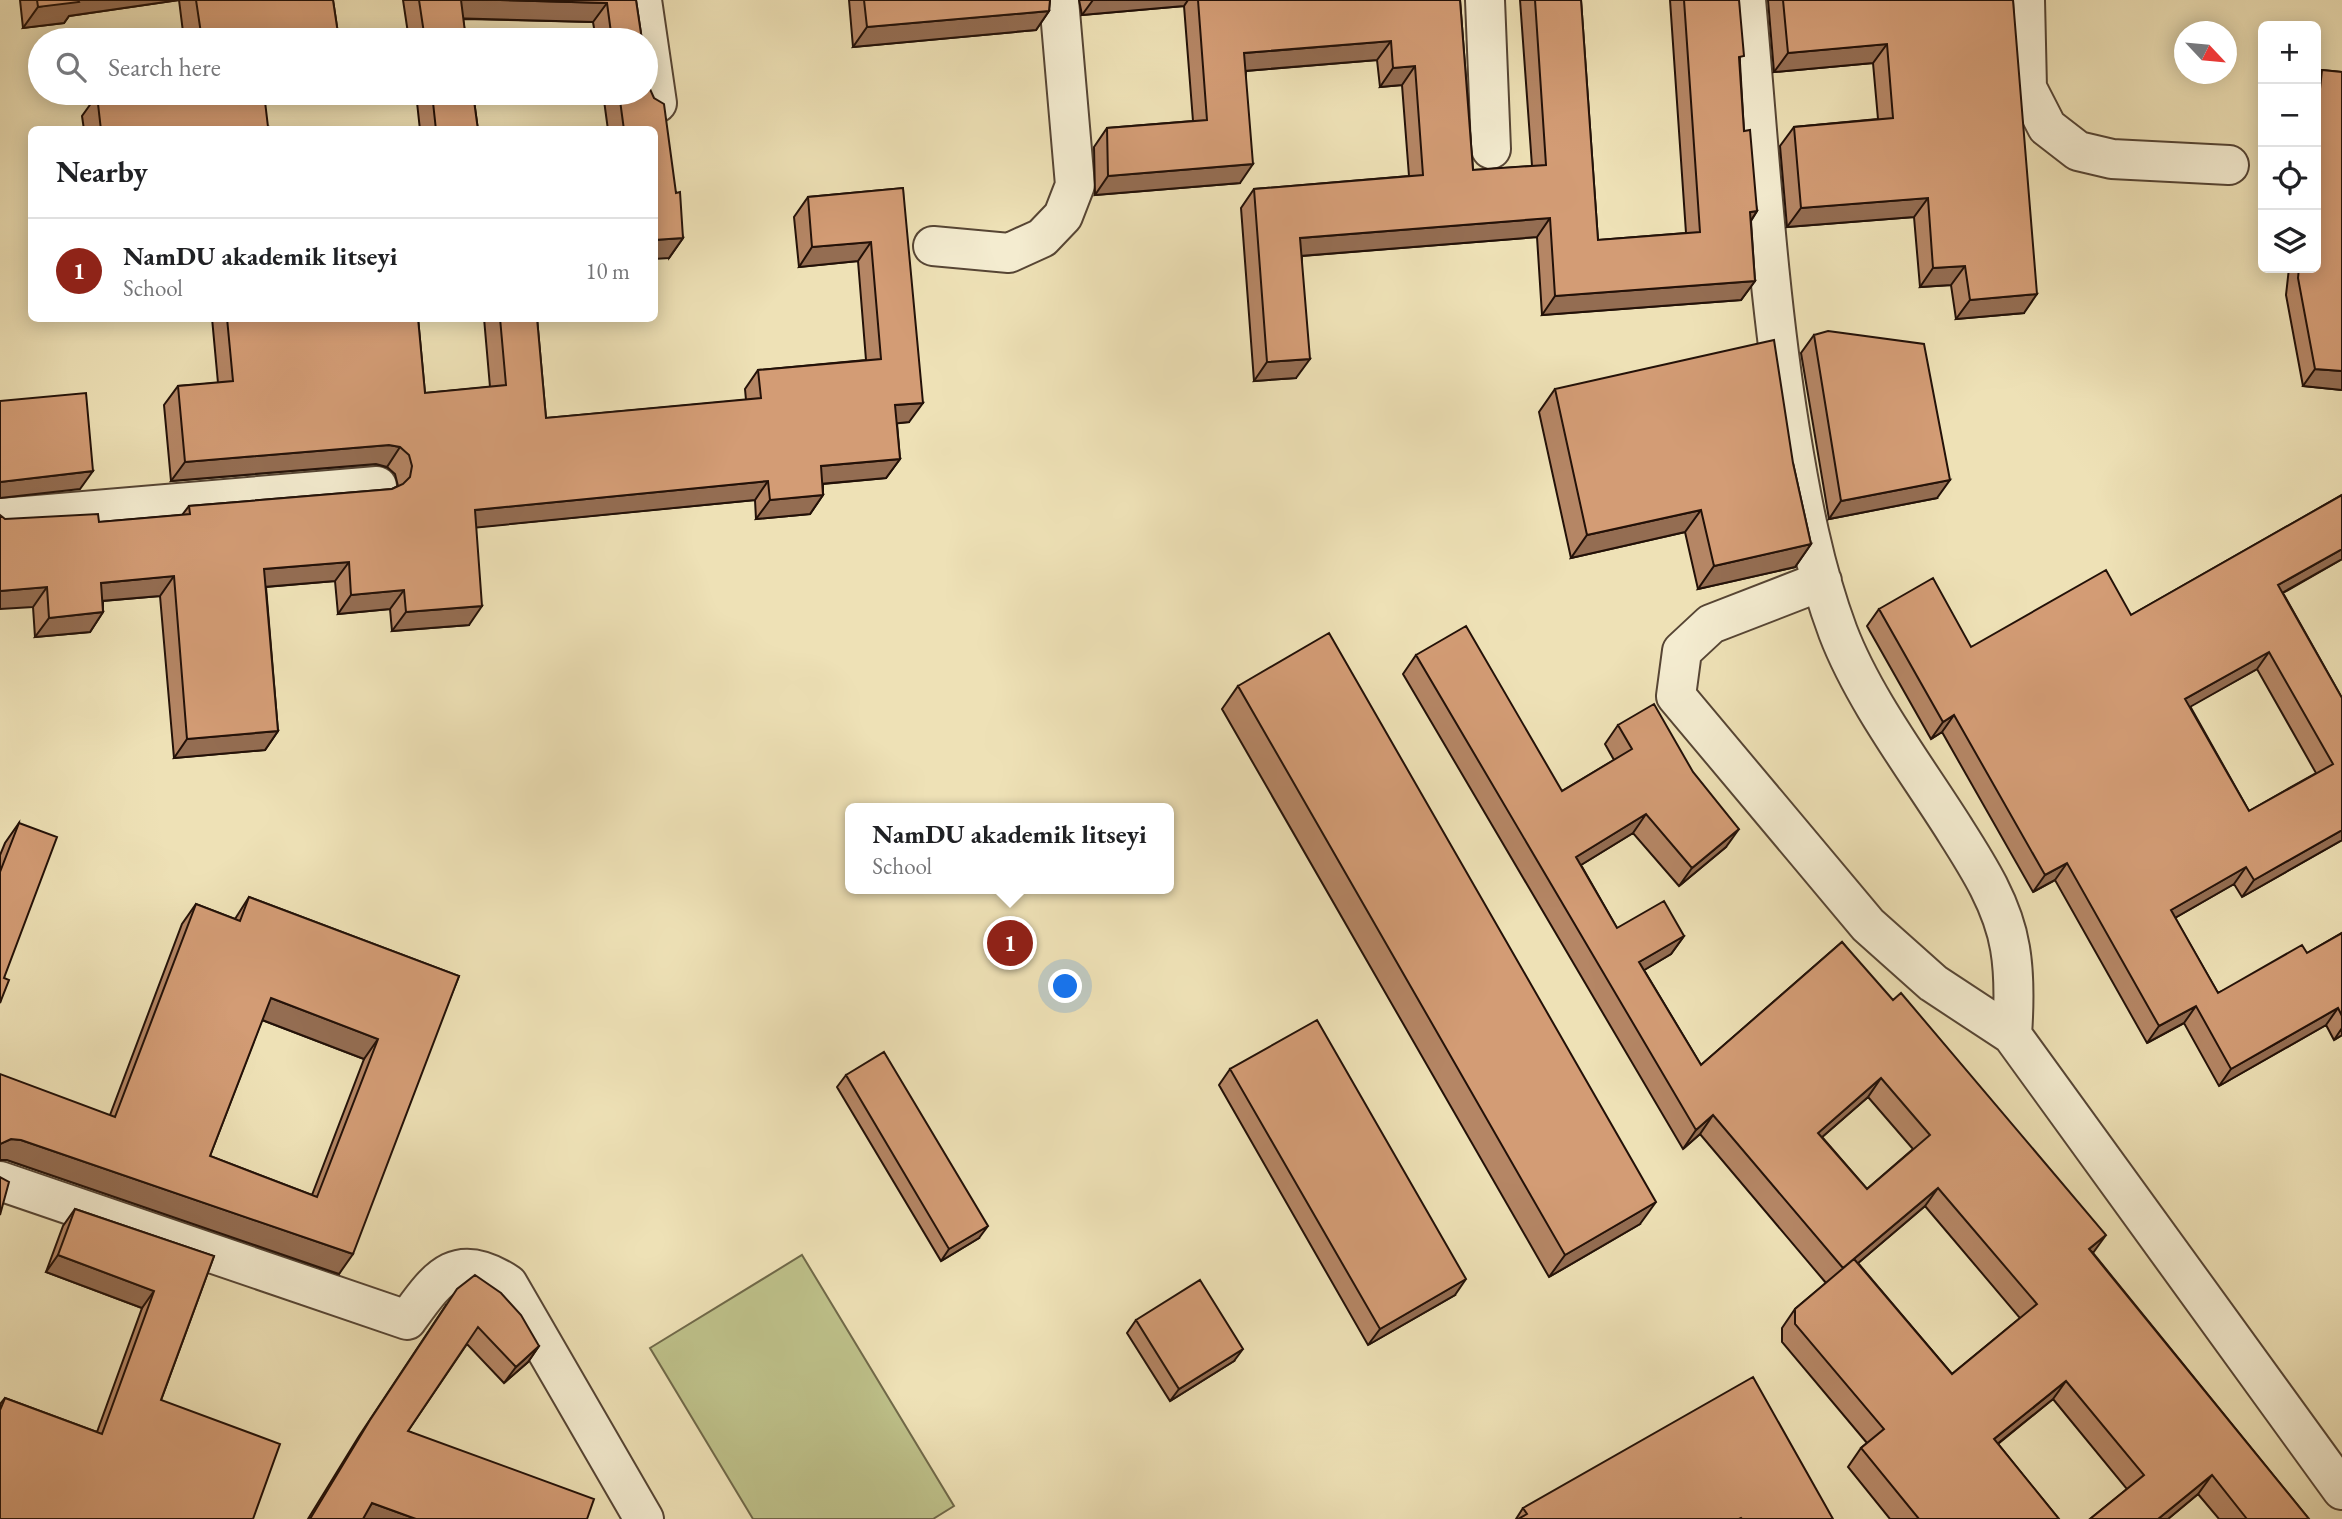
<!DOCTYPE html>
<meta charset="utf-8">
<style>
:root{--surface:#fff;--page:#f2f2f2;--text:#202124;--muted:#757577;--line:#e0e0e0;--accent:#8f2418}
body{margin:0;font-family:"EB Garamond",serif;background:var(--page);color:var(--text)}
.controls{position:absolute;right:21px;top:21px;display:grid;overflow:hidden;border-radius:10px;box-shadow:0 4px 18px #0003}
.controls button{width:63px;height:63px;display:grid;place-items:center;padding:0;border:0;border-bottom:2px solid var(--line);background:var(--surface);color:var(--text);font:35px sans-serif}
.compass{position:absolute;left:2174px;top:21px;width:63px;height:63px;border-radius:50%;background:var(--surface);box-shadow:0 4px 18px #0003;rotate:116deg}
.you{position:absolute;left:1066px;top:987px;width:24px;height:24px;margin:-18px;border:5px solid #fff;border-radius:50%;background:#1a73e8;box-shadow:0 0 0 10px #1a73e833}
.badge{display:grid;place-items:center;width:46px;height:46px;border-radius:50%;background:var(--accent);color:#fff;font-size:23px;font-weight:700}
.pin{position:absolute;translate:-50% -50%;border:4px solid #fff;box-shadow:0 2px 7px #0006}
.popup{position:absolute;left:845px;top:803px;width:329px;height:91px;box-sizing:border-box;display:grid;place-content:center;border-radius:10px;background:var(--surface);filter:drop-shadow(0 2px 5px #0005);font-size:23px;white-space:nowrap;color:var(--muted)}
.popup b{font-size:26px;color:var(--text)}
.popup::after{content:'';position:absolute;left:50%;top:100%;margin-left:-14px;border:14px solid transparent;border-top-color:var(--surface)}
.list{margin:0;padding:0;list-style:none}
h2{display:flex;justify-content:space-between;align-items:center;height:91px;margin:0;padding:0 28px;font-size:30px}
h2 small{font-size:23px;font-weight:400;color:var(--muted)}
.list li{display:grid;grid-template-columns:46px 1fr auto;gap:21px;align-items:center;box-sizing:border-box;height:105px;padding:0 28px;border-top:2px solid var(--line)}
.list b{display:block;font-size:26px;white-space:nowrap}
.list p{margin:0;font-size:23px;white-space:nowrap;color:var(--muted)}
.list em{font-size:23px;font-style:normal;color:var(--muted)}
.icon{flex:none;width:38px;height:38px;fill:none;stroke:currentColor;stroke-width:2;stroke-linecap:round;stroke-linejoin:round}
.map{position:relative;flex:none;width:2342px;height:1519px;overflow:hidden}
.search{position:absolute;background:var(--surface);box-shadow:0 4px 18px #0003;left:28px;top:28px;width:630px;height:77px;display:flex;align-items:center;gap:18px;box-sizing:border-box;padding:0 24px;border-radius:38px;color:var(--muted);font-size:26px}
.panel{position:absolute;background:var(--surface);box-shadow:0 4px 18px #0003;left:28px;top:126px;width:630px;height:196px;border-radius:10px}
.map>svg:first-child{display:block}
</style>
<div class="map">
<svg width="2342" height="1519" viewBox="0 0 2342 1519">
<rect width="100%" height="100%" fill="#eee1b6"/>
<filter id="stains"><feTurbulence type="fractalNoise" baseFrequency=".00286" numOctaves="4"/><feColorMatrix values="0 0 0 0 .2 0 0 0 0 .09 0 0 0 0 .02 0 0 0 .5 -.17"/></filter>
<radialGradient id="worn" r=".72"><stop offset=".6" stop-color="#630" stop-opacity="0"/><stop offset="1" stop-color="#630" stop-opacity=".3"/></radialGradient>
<path fill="#bec18a" stroke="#706949" stroke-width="2" d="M 802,1255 L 954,1506 L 933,1519 L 753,1519 L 650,1348 Z"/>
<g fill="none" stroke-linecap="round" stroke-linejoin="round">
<defs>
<path id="minor" d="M 642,0 L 657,103
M 1485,0 L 1491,149
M 1746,0 C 1759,143 1767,288 1790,430 C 1801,498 1814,568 1838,632 C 1864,700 1916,768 1955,830 C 1978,866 2003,905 2010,948 C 2015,977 2014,1006 2012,1035
M 2025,0 L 2027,88 L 2047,127 L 2078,151 L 2112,159 L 2229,165
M 933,246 L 1009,253 L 1042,238 L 1063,216 L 1075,185 L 1059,0
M 0,518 L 377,486
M 1822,581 L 1711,624 L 1682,651 L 1676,696 L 1868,925 L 1933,983 L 2012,1035 L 2342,1490
M 0,1181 L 407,1320 C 437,1279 455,1249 508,1284 L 644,1519"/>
</defs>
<use href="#minor" stroke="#564534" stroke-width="42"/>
<use href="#minor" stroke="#f4ecd0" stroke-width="38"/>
</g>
<path fill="#b58665" stroke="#231108" stroke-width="2" fill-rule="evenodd" d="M 20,0 L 333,0 L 339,40 L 184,40 L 179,0 L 69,16 L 64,23 L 23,28 Z
M 403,0 L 636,0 L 642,40 L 596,40 L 593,22 L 463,19 L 466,40 L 409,40 Z
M 849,0 L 1050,0 L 1049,11 L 1036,30 L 853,47 Z
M 1079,0 L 1460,0 L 1473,170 L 1532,166 L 1520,0 L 1581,0 L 1598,240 L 1686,233 L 1670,0 L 1739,0 L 1740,63 L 1744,131 L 1757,211 L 1751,221 L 1755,281 L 1741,300 L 1542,315 L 1537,237 L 1302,256 L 1296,378 L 1254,381 L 1241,208 L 1254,189 L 1409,176 L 1402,85 L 1380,87 L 1377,60 L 1246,71 L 1240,183 L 1095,195 L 1094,147 L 1107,128 L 1193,121 L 1184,6 L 1082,15 Z
M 1768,0 L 2013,0 L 2024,313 L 1956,319 L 1951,285 L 1920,287 L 1914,217 L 1787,227 L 1780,146 L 1794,127 L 1878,119 L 1873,63 L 1774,72 Z
M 2322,70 L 2342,72 L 2342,390 L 2303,386 L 2286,295 L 2289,268 L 2316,268 L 2316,80 Z
M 649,87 L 683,238 L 669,258 L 654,130 L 608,130 L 603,93 L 646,93 Z
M 416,93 L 473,93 L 478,130 L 420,130 Z
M 97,95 L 268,127 L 266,130 L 84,130 L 82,116 Z
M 903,188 L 909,422 L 897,423 L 900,459 L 886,478 L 823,484 L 823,495 L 810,514 L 756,519 L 755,500 L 476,527 L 469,625 L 392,631 L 390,609 L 338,614 L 335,581 L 266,587 L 278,731 L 265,750 L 174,758 L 160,596 L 103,601 L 103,612 L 90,632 L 35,637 L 33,607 L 5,519 L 99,522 L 182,515 L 189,506 L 392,489 L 398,486 L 395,474 L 387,467 L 376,464 L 171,481 L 164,405 L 178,386 L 218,383 L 212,318 L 418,318 L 425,393 L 490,387 L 484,318 L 537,318 L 546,418 L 746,400 L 745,389 L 758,370 L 866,360 L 858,261 L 799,267 L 794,217 L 808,197 Z
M 1814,335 L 1937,498 L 1829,519 L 1801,353 Z
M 1555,389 L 1793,463 L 1811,544 L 1795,567 L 1698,589 L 1685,532 L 1571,558 L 1539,412 Z
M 2342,495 L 2342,559 L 2283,593 L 2342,698 L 2342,840 L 2242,897 L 2234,884 L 2175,918 L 2218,993 L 2307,953 L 2342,933 L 2342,1035 L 2334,1040 L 2326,1025 L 2219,1086 L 2184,1023 L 2147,1043 L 2055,880 L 2033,892 L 1942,732 L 1931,739 L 1867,626 L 1879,609 L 1971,647 L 2131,615 ZM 2257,669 L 2316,773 L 2249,811 L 2190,706 Z
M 1416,655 L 1562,791 L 1614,760 L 1605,744 L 1618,725 L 1726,847 L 1679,886 L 1633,833 L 1581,865 L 1617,928 L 1684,936 L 1671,954 L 1644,970 L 1701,1065 L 1842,942 L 2093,1253 L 2309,1519 L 2219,1519 L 2198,1494 L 2168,1519 L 2090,1519 L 2127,1489 L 2053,1399 L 1998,1444 L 2059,1519 L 1890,1519 L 1848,1467 L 1861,1448 L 1867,1443 L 1782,1342 L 1782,1328 L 1795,1309 L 1826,1283 L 1700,1134 L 1683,1149 L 1403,674 ZM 1868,1097 L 1913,1149 L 1867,1189 L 1822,1137 ZM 1925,1206 L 2020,1318 L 1952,1374 L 1858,1263 Z
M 1238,686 L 1640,1224 L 1549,1277 L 1222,709 Z
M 19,823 L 4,978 L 0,1003 L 0,855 L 5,843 Z
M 249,897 L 459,976 L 339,1274 L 7,1160 L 110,1115 L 182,924 L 196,904 L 235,919 ZM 262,1020 L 364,1059 L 312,1195 L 210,1156 Z
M 1230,1069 L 1455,1295 L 1368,1345 L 1219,1085 Z
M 846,1075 L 979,1238 L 941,1261 L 837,1087 Z
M 75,1209 L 214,1256 L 161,1400 L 0,1519 L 0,1404 L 5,1398 L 97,1432 L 142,1308 L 46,1272 L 63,1226 Z
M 446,1305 L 539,1346 L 528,1362 L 504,1383 L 467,1344 L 408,1431 L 587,1519 L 308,1519 L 359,1436 Z
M 1136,1320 L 1234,1361 L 1170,1401 L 1127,1333 Z
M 1523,1508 L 1833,1519 L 1516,1519 Z"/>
<path fill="#946d52" stroke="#231108" stroke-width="2" d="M 74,0 L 179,0 L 69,16 L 64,23 L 23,28 L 38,7 Z
M 460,0 L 500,0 L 607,3 L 593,22 L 447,18 Z
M 1093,0 L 1188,0 L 1184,6 L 1082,15 Z
M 1049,11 L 1036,30 L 853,47 L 867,27 Z
M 1391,41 L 1377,60 L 1231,72 L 1244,53 Z
M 1887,44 L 1873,63 L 1774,72 L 1788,53 Z
M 1415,66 L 1402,85 L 1380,87 L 1393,68 Z
M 268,127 L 266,130 L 248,130 Z
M 1253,164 L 1240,183 L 1095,195 L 1108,176 Z
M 1928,198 L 1914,217 L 1787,227 L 1801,208 Z
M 1757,211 L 1744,231 L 1750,212 Z
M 1550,218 L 1537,237 L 1287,257 L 1300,238 Z
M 683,238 L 669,258 L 654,259 L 654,240 Z
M 871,242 L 858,261 L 799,267 L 812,247 Z
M 1965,266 L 1951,285 L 1920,287 L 1933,268 Z
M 1755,281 L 1741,300 L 1542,315 L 1555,296 Z
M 2037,294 L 2024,313 L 1956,319 L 1970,300 Z
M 1310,359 L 1296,378 L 1254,381 L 1267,362 Z
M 2315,369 L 2342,371 L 2342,390 L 2303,386 Z
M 923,403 L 909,422 L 882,425 L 895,405 Z
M 389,445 L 400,447 L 387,467 L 376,464 L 171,481 L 185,462 Z
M 900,459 L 886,478 L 808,485 L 821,466 Z
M 93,471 L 80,489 L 0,498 L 0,482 Z
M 1950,480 L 1937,498 L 1829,519 L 1841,501 Z
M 768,481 L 755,500 L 461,529 L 475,510 Z
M 823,495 L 810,514 L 756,519 L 770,500 Z
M 1701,510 L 1685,532 L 1571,558 L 1587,535 Z
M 1811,544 L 1795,567 L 1698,589 L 1714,566 Z
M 2342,549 L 2342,559 L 2266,602 L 2278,585 Z
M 349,562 L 335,581 L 251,588 L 264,569 Z
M 174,576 L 160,596 L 88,602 L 101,583 Z
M 47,587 L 33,607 L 0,609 L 0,591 Z
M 404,590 L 390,609 L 338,614 L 351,595 Z
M 482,606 L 469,625 L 392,631 L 406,612 Z
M 103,612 L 90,632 L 35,637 L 49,618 Z
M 2269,652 L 2257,669 L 2174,716 L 2185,699 Z
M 1954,715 L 1942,732 L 1931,739 L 1943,722 Z
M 278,731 L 265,750 L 174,758 L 187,739 Z
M 1646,814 L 1633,833 L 1563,876 L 1576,857 Z
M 1739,829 L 1726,847 L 1679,886 L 1692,868 Z
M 2342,830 L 2342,840 L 2242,897 L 2254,880 Z
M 2067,863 L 2055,880 L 2033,892 L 2045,875 Z
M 2246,867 L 2234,884 L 2159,927 L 2171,910 Z
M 1684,936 L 1671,954 L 1626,981 L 1639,962 Z
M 271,998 L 378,1039 L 364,1059 L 257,1018 Z
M 2196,1006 L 2184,1023 L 2147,1043 L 2159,1026 Z
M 2338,1008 L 2326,1025 L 2219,1086 L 2231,1069 Z
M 2342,1028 L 2342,1035 L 2334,1040 Z
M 1881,1078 L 1868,1097 L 1805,1152 L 1818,1133 Z
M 1713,1115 L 1700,1134 L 1683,1149 L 1696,1130 Z
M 11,1139 L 21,1140 L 353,1254 L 339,1274 L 7,1160 L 0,1160 L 0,1144 Z
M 1938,1188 L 1925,1206 L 1830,1287 L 1843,1268 Z
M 1656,1202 L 1640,1224 L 1549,1277 L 1565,1255 Z
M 988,1226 L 979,1238 L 941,1261 L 949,1249 Z
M 2106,1235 L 2093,1253 L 2089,1249 Z
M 58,1255 L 154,1291 L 142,1308 L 46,1272 Z
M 1466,1279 L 1455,1295 L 1368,1345 L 1380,1329 Z
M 539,1346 L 528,1362 L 504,1383 L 516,1367 Z
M 1243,1349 L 1234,1361 L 1170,1401 L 1179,1389 Z
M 2066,1381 L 2053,1399 L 1981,1457 L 1994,1439 Z
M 2212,1475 L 2198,1494 L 2168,1519 L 2158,1519 Z
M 372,1503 L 416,1519 L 361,1519 Z"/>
<path fill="#d39c75" stroke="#231108" stroke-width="2" fill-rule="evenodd" d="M 37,0 L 78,0 L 79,2 L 38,7 Z
M 196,0 L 333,0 L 339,40 L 202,40 Z
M 419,0 L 461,0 L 466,40 L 425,40 Z
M 500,0 L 636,0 L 642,40 L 612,40 L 607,3 Z
M 864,0 L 1050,0 L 1049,11 L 867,27 Z
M 1198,0 L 1460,0 L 1473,170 L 1546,165 L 1535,0 L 1581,0 L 1598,240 L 1700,232 L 1684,0 L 1739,0 L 1744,56 L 1739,57 L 1744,131 L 1750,130 L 1757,211 L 1750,212 L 1755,281 L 1555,296 L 1550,218 L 1300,238 L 1310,359 L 1267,362 L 1254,189 L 1423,175 L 1415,66 L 1393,68 L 1391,41 L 1244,53 L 1253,164 L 1108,176 L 1107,128 L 1207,120 Z
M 1783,0 L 2013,0 L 2037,294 L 1970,300 L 1965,266 L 1933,268 L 1928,198 L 1801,208 L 1794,127 L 1893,118 L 1887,44 L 1788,53 Z
M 646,66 L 649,87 L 654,98 L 664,104 L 676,193 L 680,192 L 683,238 L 654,240 L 654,130 L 624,130 L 619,93 L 646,93 Z
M 2322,70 L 2342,72 L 2342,371 L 2315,369 L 2298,278 L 2299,268 L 2316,268 L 2316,127 Z
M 109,93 L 264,93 L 268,127 L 248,130 L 101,130 L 97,95 Z
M 432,93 L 473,93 L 478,130 L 436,130 Z
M 903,188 L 923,403 L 895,405 L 900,459 L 821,466 L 823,495 L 770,500 L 768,481 L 475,510 L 482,606 L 406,612 L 404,590 L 351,595 L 349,562 L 264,569 L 278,731 L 187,739 L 174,576 L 101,583 L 103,612 L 49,618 L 47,587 L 0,591 L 0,515 L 5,519 L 98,514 L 99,522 L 190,514 L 189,506 L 392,489 L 403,484 L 410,477 L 412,466 L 409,455 L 400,447 L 389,445 L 185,462 L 178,386 L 233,381 L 227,318 L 418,318 L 425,393 L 506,385 L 500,318 L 537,318 L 546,418 L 761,398 L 758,370 L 881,359 L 871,242 L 812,247 L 808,197 Z
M 1828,331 L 1924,344 L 1950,480 L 1841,501 L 1814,335 Z
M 1774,340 L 1793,463 L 1811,544 L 1714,566 L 1701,510 L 1587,535 L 1555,389 Z
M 86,393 L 93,471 L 0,482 L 0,401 Z
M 2342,495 L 2342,549 L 2278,585 L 2342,698 L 2342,830 L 2254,880 L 2246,867 L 2171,910 L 2218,993 L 2302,945 L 2307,953 L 2342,933 L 2342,1016 L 2338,1008 L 2231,1069 L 2196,1006 L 2159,1026 L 2067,863 L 2045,875 L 1954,715 L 1943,722 L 1879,609 L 1933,578 L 1971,647 L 2106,570 L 2131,615 ZM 2269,652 L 2333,764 L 2249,811 L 2185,699 Z
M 1466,626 L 1562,791 L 1632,749 L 1618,725 L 1654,704 L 1693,772 L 1739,829 L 1692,868 L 1646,814 L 1576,857 L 1617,928 L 1664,901 L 1684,936 L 1639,962 L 1701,1065 L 1842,942 L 1893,1000 L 1901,993 L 2106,1235 L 2089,1249 L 2309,1519 L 2247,1519 L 2212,1475 L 2158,1519 L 2090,1519 L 2144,1475 L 2066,1381 L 1994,1439 L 2059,1519 L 1919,1519 L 1861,1448 L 1884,1429 L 1795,1324 L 1795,1309 L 1854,1259 L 1952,1374 L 2037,1304 L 1938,1188 L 1843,1268 L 1713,1115 L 1696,1130 L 1416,655 ZM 1881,1078 L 1930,1135 L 1867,1189 L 1818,1133 Z
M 1329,633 L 1656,1202 L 1565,1255 L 1238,686 Z
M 19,823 L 57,837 L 4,978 L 9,980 L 0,1003 L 0,872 Z
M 249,897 L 459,976 L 353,1254 L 21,1140 L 11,1139 L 0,1144 L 0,1074 L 115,1117 L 196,904 L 240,921 ZM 271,998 L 378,1039 L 317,1197 L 210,1156 Z
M 1317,1020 L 1466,1279 L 1380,1329 L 1230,1069 Z
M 884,1052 L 988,1226 L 949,1249 L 846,1075 Z
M 0,1177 L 9,1182 L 0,1215 Z
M 75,1209 L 214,1256 L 161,1400 L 280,1444 L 253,1519 L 0,1519 L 0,1410 L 5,1398 L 102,1434 L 154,1291 L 58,1255 Z
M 475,1275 L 501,1293 L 521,1315 L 539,1346 L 516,1367 L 478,1327 L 408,1431 L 594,1499 L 587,1519 L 416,1519 L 372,1503 L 363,1519 L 310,1519 L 370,1420 L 457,1289 Z
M 1200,1280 L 1243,1349 L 1179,1389 L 1136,1320 Z
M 1753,1377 L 1833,1519 L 1742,1519 L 1741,1518 L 1739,1519 L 1518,1519 L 1527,1514 L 1523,1508 Z"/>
<rect width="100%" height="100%" filter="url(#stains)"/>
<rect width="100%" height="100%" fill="url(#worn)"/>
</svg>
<div class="controls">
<button>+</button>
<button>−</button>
<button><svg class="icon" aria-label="locate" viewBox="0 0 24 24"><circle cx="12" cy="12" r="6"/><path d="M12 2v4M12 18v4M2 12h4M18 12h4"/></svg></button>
<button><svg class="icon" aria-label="layers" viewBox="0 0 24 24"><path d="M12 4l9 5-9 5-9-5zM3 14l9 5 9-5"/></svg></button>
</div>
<svg class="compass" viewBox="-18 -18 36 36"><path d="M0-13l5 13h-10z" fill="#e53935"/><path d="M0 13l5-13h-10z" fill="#757577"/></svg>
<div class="you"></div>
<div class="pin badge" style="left:1010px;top:943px">1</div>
<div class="popup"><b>NamDU akademik litseyi</b>School</div>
<div class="search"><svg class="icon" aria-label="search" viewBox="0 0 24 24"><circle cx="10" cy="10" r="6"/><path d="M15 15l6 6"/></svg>Search here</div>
<section class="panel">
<h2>Nearby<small></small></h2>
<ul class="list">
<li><span class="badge">1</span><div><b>NamDU akademik litseyi</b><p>School</p></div><em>10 m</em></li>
</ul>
</section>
</div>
